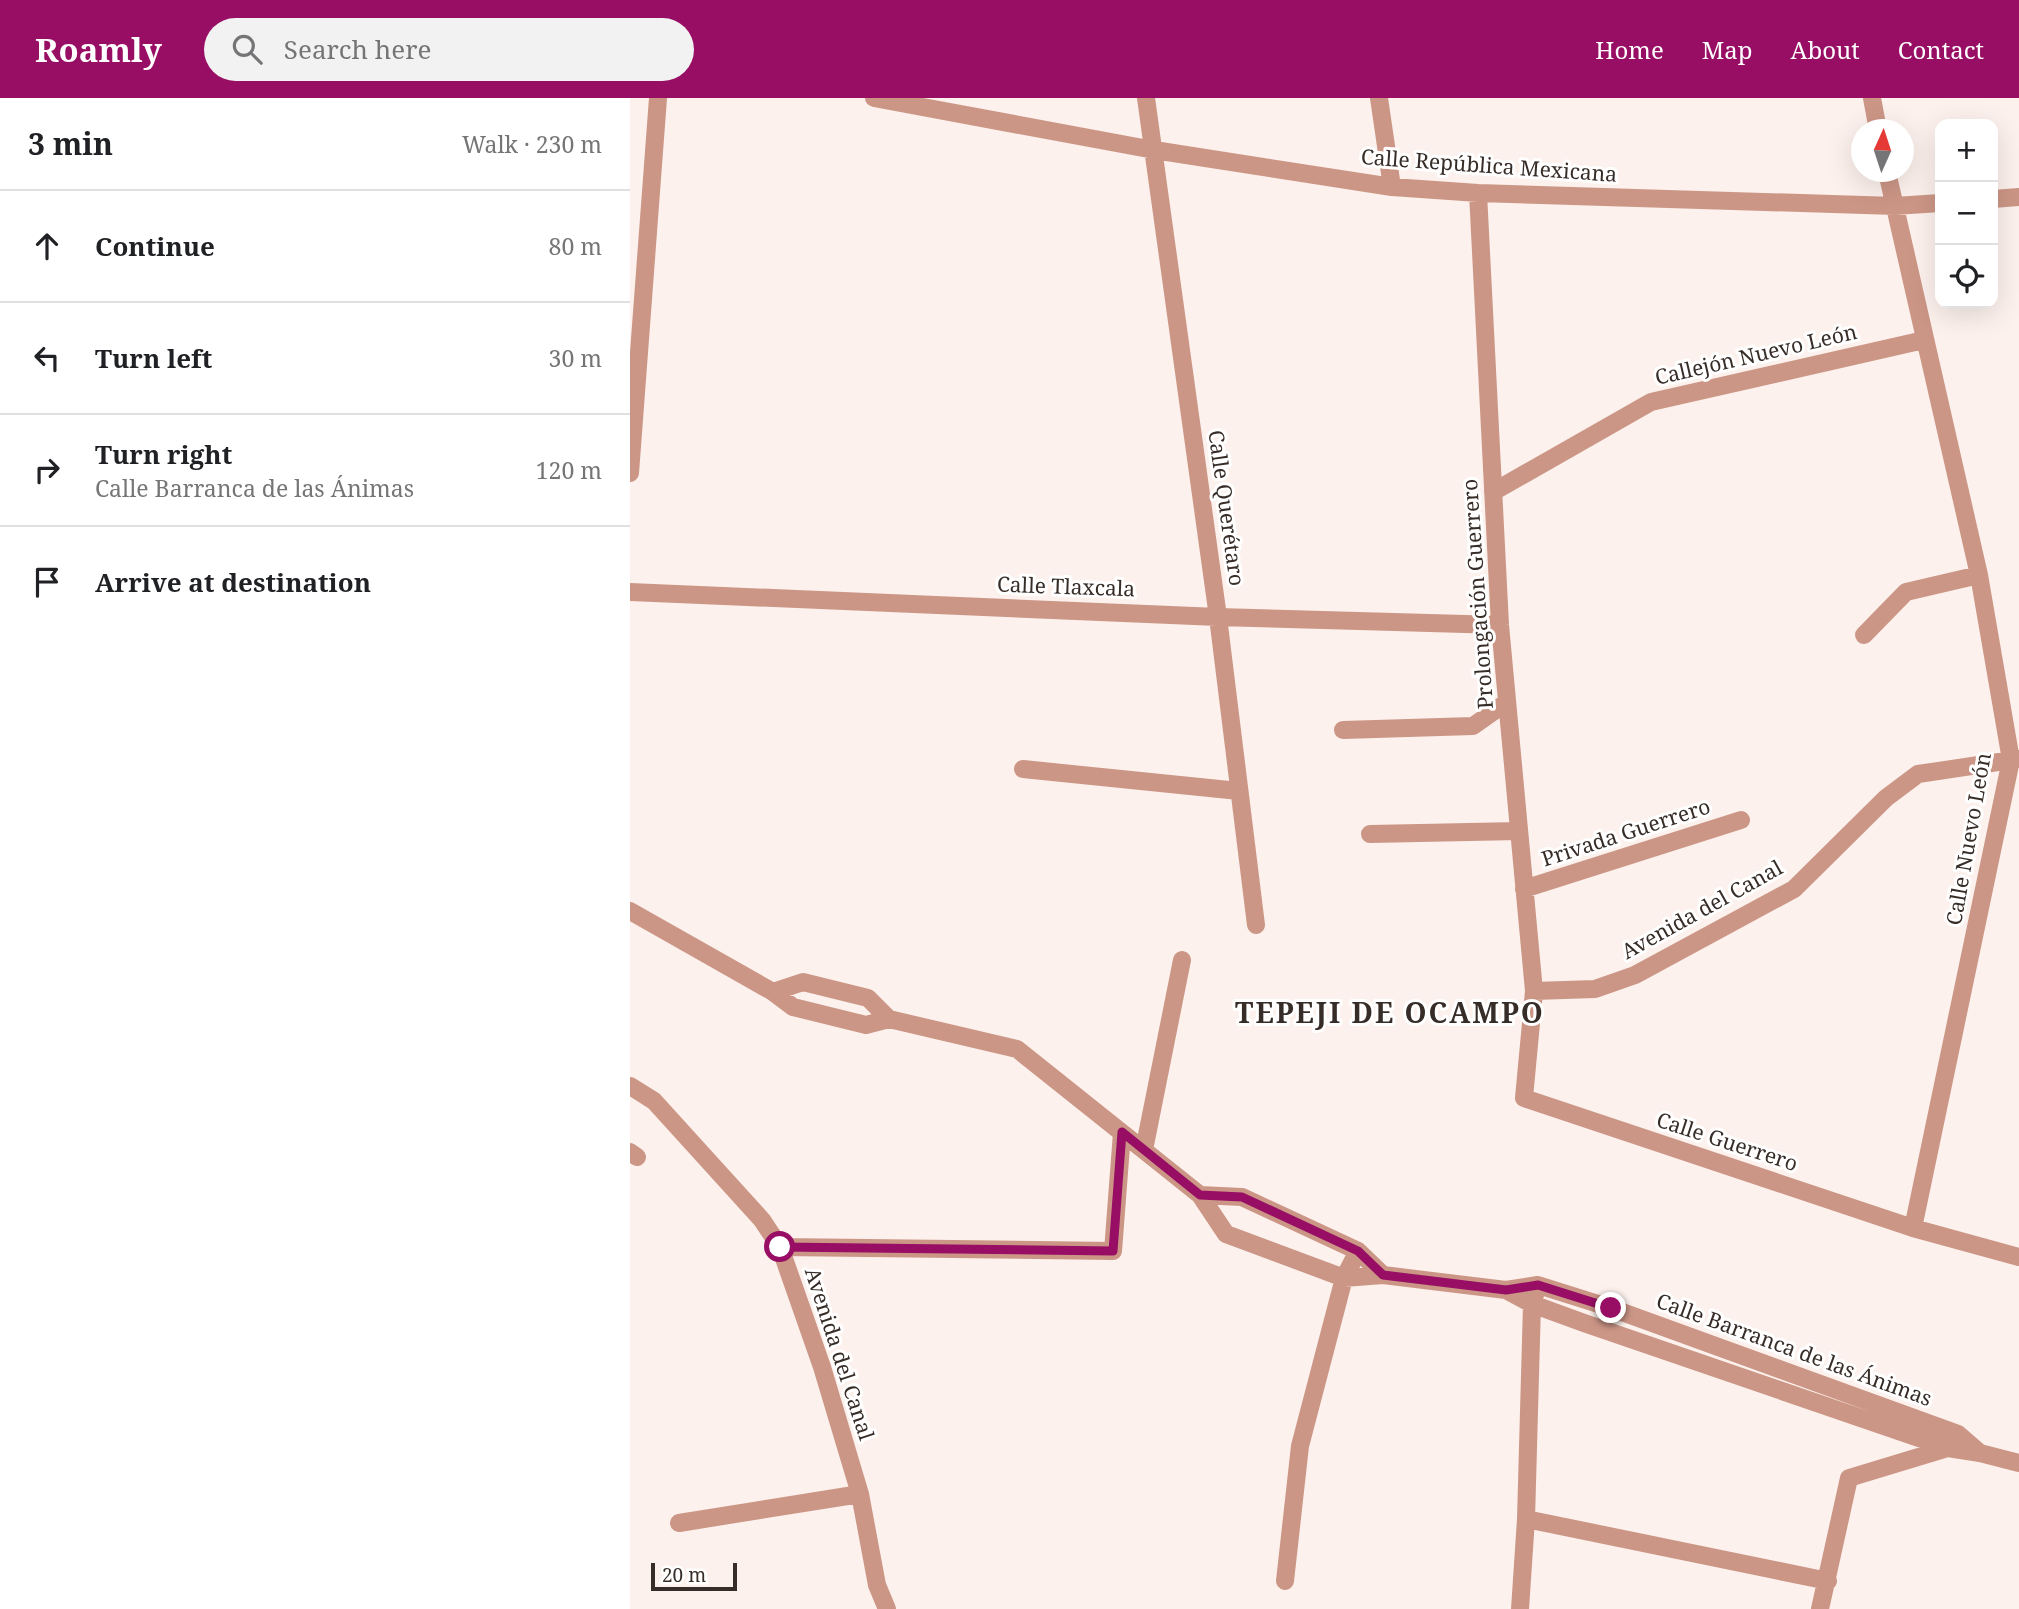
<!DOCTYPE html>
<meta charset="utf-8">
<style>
:root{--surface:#fff;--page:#f2f2f2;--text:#202124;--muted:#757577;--line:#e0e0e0;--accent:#970e64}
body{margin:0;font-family:"Noto Serif",serif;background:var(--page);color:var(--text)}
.controls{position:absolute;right:21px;top:21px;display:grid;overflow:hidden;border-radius:14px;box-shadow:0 7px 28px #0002}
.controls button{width:63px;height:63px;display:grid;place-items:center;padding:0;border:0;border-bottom:2px solid var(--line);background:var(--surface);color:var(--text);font:35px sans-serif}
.compass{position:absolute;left:1221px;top:21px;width:63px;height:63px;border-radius:50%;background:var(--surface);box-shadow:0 7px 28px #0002;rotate:3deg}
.scale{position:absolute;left:21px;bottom:18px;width:86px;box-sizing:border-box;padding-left:7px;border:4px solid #372d28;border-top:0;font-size:19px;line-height:24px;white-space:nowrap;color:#372d28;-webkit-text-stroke:5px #fff;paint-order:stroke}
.stop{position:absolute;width:21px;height:21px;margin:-16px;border:5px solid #970e64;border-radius:50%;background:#fff}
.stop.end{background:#970e64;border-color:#fff;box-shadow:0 2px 7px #0008}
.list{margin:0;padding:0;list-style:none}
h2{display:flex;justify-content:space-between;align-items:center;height:91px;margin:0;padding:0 28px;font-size:30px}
h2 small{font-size:23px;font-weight:400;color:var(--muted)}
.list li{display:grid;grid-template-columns:46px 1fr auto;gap:21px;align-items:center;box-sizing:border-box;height:112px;padding:0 28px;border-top:2px solid var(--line)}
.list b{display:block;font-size:26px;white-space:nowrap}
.list p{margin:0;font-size:23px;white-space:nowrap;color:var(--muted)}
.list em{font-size:23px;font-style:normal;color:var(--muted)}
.icon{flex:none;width:38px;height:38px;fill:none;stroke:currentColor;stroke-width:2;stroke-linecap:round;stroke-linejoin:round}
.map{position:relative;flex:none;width:1389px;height:1511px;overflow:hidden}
header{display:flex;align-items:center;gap:42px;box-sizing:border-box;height:98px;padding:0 35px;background:var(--accent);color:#fff}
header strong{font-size:33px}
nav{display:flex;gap:38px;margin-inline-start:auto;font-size:24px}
.search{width:490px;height:63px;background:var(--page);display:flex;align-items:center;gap:18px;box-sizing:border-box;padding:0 24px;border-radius:38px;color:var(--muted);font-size:26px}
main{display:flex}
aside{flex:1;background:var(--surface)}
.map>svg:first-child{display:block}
</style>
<header>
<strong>Roamly</strong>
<div class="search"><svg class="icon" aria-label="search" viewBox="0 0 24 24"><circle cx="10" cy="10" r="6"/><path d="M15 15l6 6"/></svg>Search here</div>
<nav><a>Home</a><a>Map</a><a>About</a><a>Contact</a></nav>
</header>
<main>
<aside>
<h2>3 min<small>Walk · 230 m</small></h2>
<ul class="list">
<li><svg class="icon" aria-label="ahead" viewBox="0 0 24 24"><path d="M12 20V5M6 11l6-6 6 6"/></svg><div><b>Continue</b></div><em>80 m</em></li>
<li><svg class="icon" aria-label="left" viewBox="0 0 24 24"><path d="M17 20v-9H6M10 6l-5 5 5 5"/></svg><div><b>Turn left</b></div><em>30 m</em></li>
<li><svg class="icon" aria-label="right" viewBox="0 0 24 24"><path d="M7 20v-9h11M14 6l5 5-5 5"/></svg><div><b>Turn right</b><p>Calle Barranca de las Ánimas</p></div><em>120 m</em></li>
<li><svg class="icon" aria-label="arrive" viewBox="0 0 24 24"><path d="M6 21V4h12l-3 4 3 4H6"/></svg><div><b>Arrive at destination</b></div></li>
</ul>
</aside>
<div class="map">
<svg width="1389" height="1511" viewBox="0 0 1389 1511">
<rect width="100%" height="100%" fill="#fcf1ec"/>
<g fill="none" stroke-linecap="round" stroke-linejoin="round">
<path stroke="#cc9686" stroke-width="18" d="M 244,0 L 524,52 L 762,89 L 848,95 L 1265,108 L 1310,105
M 516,0 L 588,519 L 626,827
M 749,0 L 762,89
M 1242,0 L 1248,32
M 1257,74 L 1349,477 L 1381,662 L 1283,1130
M 848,95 L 870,527 L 904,893 L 894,1000 L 1283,1130 L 1389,1159
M 1363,101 L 1389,99
M 0,375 L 28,0
M 863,394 L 1021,304 L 1294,242
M 0,494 L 588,519 L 870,527
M 1234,537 L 1276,494 L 1349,477
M 713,632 L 843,628 L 877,604
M 393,671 L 609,693
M 740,736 L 889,733
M 894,791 L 1111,722
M 0,813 L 143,894 L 163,909 L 236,927 L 259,921 L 387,951 L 570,1097 L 596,1136 L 714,1180 L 753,1177 L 876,1192 L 908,1187 L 981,1210 L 1328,1336 L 1350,1355
M 904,893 L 965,891 L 1005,877 L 1164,791 L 1256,700 L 1288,676 L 1389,661
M 143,894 L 173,884 L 238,900 L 259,921
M 0,988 L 24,1003 L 132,1122 L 150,1149 L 192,1269 L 230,1396 L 247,1487 L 257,1511
M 514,1052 L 552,862
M 0,1054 L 7,1059
M 570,1097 L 612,1099 L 728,1153 L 753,1177
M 150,1149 L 483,1153 L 492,1035
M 876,1192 L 902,1206 L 954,1225 L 1318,1350 L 1350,1355 L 1389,1365
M 896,1421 L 1198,1483
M 49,1425 L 230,1396
M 655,1483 L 670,1348 L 714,1180 L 728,1153
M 890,1511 L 896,1421 L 902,1206 L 905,1197
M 1190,1511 L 1219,1380 L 1318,1350 L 1320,1347"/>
</g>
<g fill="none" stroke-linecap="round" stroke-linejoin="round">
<path stroke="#970e64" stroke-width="9" d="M 150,1149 L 483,1153 L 492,1034 L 570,1097 L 612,1099 L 728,1153 L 753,1177 L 876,1192 L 908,1187 L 981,1210"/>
</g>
<g text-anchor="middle" stroke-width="6" stroke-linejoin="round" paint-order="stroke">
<g font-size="21" fill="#372d28" stroke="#fff">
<text transform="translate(859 68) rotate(4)" y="7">Calle República Mexicana</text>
<text transform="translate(1126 257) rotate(-13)" y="7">Callejón Nuevo León</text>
<text transform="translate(596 410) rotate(82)" y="7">Calle Querétaro</text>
<text transform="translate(436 489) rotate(2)" y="7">Calle Tlaxcala</text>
<text transform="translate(848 496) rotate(-94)" y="7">Prolongación Guerrero</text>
<text transform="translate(996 735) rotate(-18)" y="7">Privada Guerrero</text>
<text transform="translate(1339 741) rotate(-80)" y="7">Calle Nuevo León</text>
<text transform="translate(1072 812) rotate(-29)" y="7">Avenida del Canal</text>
<text transform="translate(1097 1044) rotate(18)" y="7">Calle Guerrero</text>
<text transform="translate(1164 1252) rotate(20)" y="7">Calle Barranca de las Ánimas</text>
<text transform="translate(209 1256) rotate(72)" y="7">Avenida del Canal</text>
</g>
<g font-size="28" font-weight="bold" letter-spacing="2" fill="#372d28" stroke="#fff">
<text x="760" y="925">TEPEJI DE OCAMPO</text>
</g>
</g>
</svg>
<div class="controls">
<button>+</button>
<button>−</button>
<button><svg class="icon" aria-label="locate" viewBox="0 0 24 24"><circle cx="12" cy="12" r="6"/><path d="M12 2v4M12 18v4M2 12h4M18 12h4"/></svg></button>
</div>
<svg class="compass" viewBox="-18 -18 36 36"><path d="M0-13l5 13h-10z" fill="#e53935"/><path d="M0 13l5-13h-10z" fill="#757577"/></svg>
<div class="scale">20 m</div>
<div class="stop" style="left:150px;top:1149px"></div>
<div class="stop end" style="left:981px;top:1210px"></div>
</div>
</main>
